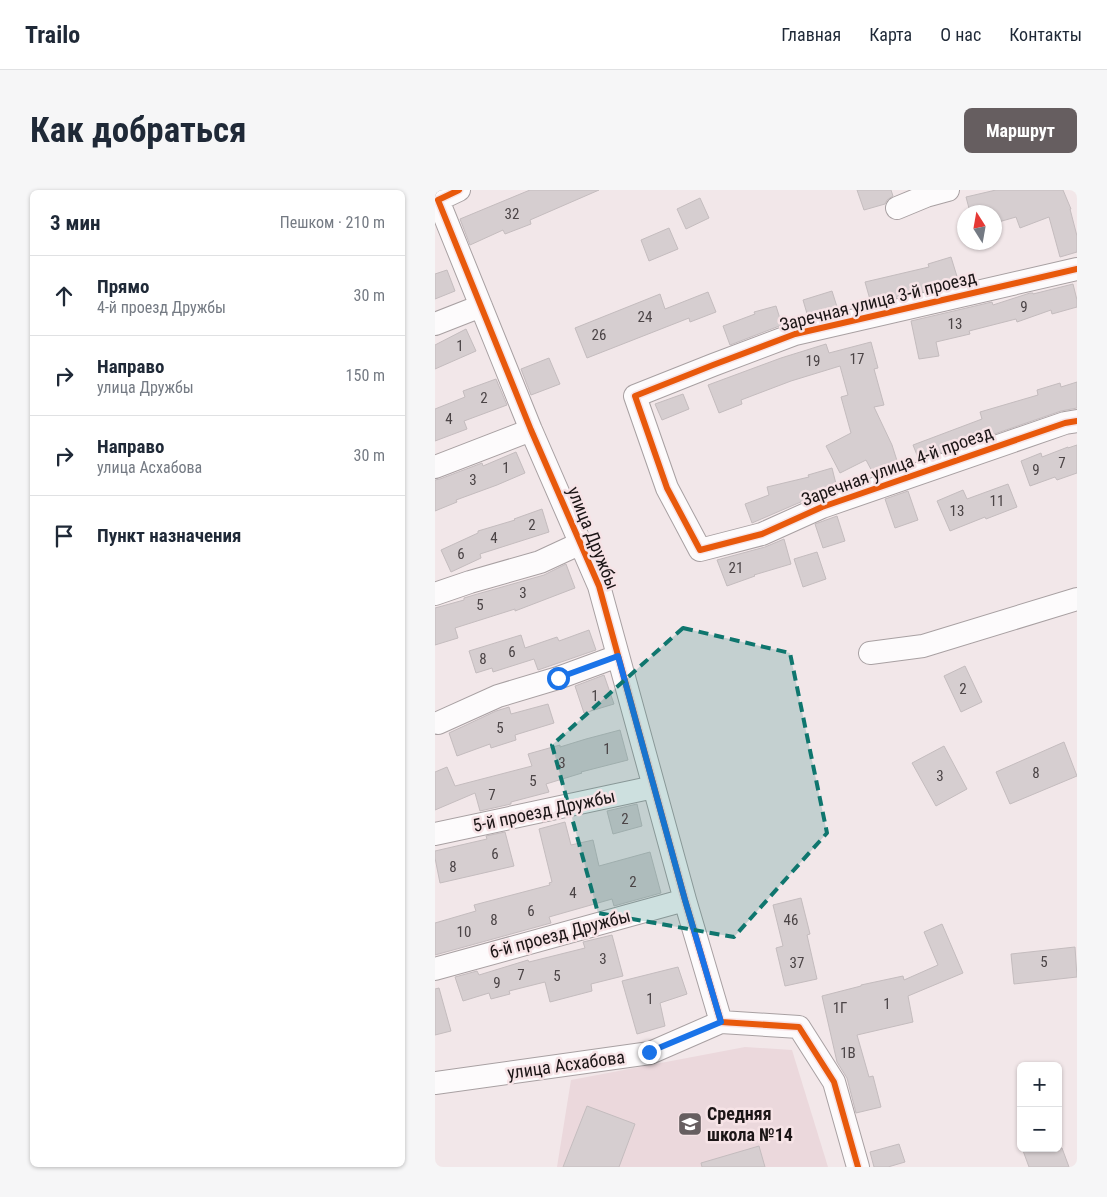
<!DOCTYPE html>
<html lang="ru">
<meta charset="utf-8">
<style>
:root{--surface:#fff;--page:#f6f6f7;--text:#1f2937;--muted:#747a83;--line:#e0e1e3;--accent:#665e60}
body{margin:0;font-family:"Roboto Condensed",sans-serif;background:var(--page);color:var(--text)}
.controls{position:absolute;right:15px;bottom:15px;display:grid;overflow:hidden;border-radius:8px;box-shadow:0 1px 4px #0004}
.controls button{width:45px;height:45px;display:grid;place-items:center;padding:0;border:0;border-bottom:1px solid var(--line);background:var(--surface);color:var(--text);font:25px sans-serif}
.compass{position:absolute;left:522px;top:15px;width:45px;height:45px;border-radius:50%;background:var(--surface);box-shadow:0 1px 4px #0004;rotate:349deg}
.stop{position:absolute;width:15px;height:15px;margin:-11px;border:4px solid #1a73e8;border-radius:50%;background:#fff}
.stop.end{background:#1a73e8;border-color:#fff;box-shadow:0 1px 5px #0008}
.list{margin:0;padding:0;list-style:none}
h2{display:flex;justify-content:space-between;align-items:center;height:65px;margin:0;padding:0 20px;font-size:21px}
h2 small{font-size:16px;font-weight:400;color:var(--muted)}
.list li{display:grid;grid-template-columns:32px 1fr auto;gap:15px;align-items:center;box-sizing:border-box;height:80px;padding:0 20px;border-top:1px solid var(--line)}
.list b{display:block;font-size:19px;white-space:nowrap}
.list p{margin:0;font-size:16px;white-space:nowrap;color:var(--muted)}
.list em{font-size:16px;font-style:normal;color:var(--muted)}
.icon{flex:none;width:28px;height:28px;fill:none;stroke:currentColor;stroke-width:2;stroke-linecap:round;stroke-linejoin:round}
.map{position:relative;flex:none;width:642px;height:977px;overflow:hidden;border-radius:8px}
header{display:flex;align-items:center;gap:30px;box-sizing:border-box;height:70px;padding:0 25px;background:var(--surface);border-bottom:1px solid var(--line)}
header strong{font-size:24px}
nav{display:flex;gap:28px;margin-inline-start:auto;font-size:18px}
.intro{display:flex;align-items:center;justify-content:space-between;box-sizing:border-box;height:120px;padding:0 30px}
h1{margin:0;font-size:35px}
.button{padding:12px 22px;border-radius:8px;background:var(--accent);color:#fff;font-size:18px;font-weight:700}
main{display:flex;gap:30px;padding:0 30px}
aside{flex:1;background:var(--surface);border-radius:8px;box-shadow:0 1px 4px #0004}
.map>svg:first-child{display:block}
</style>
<header>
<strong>Trailo</strong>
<nav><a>Главная</a><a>Карта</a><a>О нас</a><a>Контакты</a></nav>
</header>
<div class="intro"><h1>Как добраться</h1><a class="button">Маршрут</a></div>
<main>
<aside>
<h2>3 мин<small>Пешком · 210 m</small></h2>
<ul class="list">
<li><svg class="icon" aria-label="ahead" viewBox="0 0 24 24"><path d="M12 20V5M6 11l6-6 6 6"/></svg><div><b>Прямо</b><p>4-й проезд Дружбы</p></div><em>30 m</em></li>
<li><svg class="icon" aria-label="right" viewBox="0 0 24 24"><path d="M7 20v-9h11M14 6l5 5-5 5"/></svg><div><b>Направо</b><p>улица Дружбы</p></div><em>150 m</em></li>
<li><svg class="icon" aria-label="right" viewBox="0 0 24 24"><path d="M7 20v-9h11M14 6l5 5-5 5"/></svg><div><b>Направо</b><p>улица Асхабова</p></div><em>30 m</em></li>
<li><svg class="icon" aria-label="arrive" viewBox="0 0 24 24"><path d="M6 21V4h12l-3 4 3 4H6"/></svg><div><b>Пункт назначения</b></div></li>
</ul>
</aside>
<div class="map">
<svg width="642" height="977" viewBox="0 0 642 977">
<rect width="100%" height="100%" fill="#f2e7e9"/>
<path fill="#ebd8dc" d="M 310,857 L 357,860 L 393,977 L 122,977 L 136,890 Z"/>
<path fill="#d6ced0" stroke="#c4bcbe" d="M 95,0 L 164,0 L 95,30 L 96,34 L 70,44 L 68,40 L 35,55 L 25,29 Z
M 422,0 L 456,0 L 458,6 L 452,10 L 450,14 L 429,20 Z
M 561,0 L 628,0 L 636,19 L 635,19 L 642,46 L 642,62 L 625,67 L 614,27 L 585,38 L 581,27 L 560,33 L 560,22 L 535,22 L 531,7 Z
M 265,8 L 274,28 L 251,39 L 242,19 Z
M 234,38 L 243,59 L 214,71 L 206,50 Z
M 516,67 L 524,93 L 436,113 L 430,92 L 494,77 L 493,74 Z
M 12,80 L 20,101 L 0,109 L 0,84 Z
M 638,94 L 642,110 L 642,117 L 617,124 L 616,120 L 582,132 L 581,129 L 534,141 L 535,144 L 501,152 L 504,166 L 484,169 L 476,131 L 557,112 L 558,115 L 595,103 L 598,103 L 598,104 Z
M 397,101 L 403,120 L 373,127 L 368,110 Z
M 273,102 L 281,122 L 255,132 L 254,128 L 152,168 L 140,138 L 225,104 L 230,119 Z
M 341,116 L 347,135 L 295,155 L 288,136 L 320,124 L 319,122 Z
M 31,139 L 41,161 L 0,179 L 0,155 Z
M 436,152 L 443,178 L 439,179 L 449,215 L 439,217 L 457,255 L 464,277 L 439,285 L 431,270 L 405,283 L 391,256 L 416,243 L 406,207 L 413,205 L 405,176 L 356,191 L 306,210 L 307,214 L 284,223 L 273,195 L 346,168 L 391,154 L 394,163 Z
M 114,168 L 125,194 L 96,205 L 86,179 Z
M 61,189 L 72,215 L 29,231 L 32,239 L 0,251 L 0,219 L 30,207 L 28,201 Z
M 642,192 L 642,218 L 626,221 L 484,270 L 478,255 L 547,229 L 545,222 L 603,205 L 602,200 L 625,193 L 626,197 Z
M 248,204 L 254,219 L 227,230 L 220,214 Z
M 642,255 L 642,283 L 622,290 L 620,287 L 595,296 L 586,271 L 606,263 L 607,267 L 633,257 L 633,258 Z
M 81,262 L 90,283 L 62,295 L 21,310 L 22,312 L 0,321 L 0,290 L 5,289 L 47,273 L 48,276 Z
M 397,278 L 402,298 L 382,305 L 317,333 L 310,314 L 334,305 L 332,297 L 374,287 L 373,285 Z
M 573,294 L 582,317 L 551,329 L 550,327 L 515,341 L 502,311 L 528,300 L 532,309 Z
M 473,301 L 483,330 L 460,338 L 450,309 Z
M 107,319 L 114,342 L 45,364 L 46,368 L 16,382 L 6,360 L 43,343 L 43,341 L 80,330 L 79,329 Z
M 402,326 L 410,351 L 388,358 L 380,334 Z
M 349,349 L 356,374 L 319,385 L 320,386 L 292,396 L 282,370 L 330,357 Z
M 382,362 L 391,389 L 368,397 L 359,369 Z
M 131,374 L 140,398 L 80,421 L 80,419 L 20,438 L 23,448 L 0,455 L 0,418 L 29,410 L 29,408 L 39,405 L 109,385 Z
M 154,440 L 161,460 L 103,480 L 99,469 L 58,482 L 57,478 L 41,483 L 34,461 L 86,445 L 90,458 L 122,447 L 124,451 Z
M 530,476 L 547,512 L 526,522 L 509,486 Z
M 169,485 L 179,514 L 149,523 L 140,496 Z
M 113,514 L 119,533 L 80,545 L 81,550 L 56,558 L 55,554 L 22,566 L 14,543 L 61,521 L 74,517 L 76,524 Z
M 185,540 L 193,570 L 146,582 L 147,583 L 111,594 L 114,602 L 76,612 L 76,614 L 45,621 L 40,603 L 0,620 L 0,582 L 12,577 L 20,596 L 97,576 L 93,564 L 125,555 L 125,557 L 151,549 Z
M 629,552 L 642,586 L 575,614 L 561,582 Z
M 509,556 L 532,599 L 501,616 L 477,573 Z
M 202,614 L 207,636 L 178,644 L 172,621 Z
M 130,632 L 136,655 L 158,650 L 164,676 L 215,662 L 226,703 L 179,716 L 177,709 L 114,727 L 116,733 L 0,765 L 0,733 L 41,721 L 39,715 L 115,695 L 114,693 L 117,692 L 104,639 Z
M 70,642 L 79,676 L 5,693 L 0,668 L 0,661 L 52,649 L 51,646 Z
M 366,708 L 375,744 L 372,745 L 382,789 L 350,796 L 341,758 L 348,756 L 338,715 Z
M 507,734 L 528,783 L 473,806 L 478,832 L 422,845 L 434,887 L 438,886 L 446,917 L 421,923 L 412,888 L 402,872 L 387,806 L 426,796 L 426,795 L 468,786 L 469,790 L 503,775 L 489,742 Z
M 177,745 L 188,786 L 156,794 L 157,801 L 115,812 L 110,792 L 74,801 L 75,804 L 56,809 L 54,803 L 28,811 L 20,787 L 42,781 L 44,785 L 93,770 L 94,772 L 150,758 L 148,752 Z
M 640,757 L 642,787 L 579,794 L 576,764 Z
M 243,777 L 252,804 L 225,813 L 230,836 L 202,844 L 187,791 Z
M 4,798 L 16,841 L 0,845 L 0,799 Z
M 152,916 L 200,934 L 184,977 L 128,977 Z
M 464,954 L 470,972 L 453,977 L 439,977 L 435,962 Z
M 324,956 L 330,977 L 267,977 L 266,973 Z
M 587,958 L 627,958 L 634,977 L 594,977 Z"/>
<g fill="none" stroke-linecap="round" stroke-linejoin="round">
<defs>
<path id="minor" d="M 24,0 L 3,10 L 96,240 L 164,396 L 250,710 L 286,832 L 364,837 L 399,892 L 423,977
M 462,18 L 491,6 L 513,0
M 642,79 L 360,144 L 278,175 L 200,206 L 232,298 L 265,360 L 327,344 L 387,317 L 630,233 L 642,231
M 0,134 L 46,116
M 0,277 L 96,240
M 0,404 L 35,392 L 105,372 L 146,353
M 435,463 L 488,456 L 642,409
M 3,533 L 63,506 L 123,488 L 183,466
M 0,644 L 219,597
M 0,779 L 250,710
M 0,893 L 215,863 L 286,832"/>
</defs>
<use href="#minor" stroke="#a8a0a2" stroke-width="24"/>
<use href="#minor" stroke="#fdfbfc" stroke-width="22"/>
<defs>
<path id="cycleway" d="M 24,0 L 3,10 L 96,240 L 164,396 L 250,710 L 286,832 L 364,837 L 399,892 L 423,977
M 642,79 L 360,144 L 278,175 L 200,206 L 232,298 L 265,360 L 327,344 L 387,317 L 630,233 L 642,231"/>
</defs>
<use href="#cycleway" stroke="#f6e3e6" stroke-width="9"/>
<use href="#cycleway" stroke="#e8590c" stroke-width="6"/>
</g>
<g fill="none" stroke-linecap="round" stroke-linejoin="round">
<path stroke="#1a73e8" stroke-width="6" d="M 123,488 L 183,466 L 250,710 L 286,832 L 214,862"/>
</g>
<path fill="#0f766e" fill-opacity="0.2" stroke="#0f766e" stroke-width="4" stroke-dasharray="10 6" stroke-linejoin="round" d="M 248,438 L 355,463 L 392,643 L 299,747 L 163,723 L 117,555 Z"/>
<defs>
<symbol id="school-square" viewBox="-11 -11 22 22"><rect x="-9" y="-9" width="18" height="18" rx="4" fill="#665e60" stroke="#f6e3e6"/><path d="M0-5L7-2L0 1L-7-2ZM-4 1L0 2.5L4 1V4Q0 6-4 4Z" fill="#fff"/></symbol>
</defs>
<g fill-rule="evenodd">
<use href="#school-square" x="241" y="920" width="28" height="28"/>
</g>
<g text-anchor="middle" stroke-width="5" stroke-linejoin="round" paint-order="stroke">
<g font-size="15" fill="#4b4446">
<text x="77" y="29">32</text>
<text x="589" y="122">9</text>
<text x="210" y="132">24</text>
<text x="520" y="139">13</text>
<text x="164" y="150">26</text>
<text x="25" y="161">1</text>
<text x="422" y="174">17</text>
<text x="378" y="176">19</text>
<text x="49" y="213">2</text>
<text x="14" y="234">4</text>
<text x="627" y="278">7</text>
<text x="71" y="283">1</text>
<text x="601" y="285">9</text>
<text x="38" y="295">3</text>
<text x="562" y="316">11</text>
<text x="522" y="326">13</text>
<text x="97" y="340">2</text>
<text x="59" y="353">4</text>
<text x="26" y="369">6</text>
<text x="301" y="383">21</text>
<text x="88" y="408">3</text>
<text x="45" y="420">5</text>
<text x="77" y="467">6</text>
<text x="48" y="474">8</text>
<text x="528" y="504">2</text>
<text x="160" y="511">1</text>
<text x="65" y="543">5</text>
<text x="172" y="564">1</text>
<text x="127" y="578">3</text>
<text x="601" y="588">8</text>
<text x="505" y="591">3</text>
<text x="98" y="596">5</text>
<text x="57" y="610">7</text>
<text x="190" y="634">2</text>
<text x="60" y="669">6</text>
<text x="18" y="682">8</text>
<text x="198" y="697">2</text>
<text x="138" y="708">4</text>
<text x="96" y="726">6</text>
<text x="59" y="735">8</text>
<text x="356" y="735">46</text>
<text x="29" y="747">10</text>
<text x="168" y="774">3</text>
<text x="609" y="777">5</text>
<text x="362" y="778">37</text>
<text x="86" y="790">7</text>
<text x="122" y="791">5</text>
<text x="62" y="798">9</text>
<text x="215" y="814">1</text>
<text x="452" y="819">1</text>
<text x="405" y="823">1Г</text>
<text x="413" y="868">1В</text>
</g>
<g font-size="18" fill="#1b1516" stroke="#f6e3e6">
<text transform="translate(443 111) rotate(-14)" y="6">Заречная улица 3-й проезд</text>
<text transform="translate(462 276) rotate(-20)" y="6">Заречная улица 4-й проезд</text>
<text transform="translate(158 348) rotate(68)" y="6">улица Дружбы</text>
<text transform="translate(109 621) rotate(-12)" y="6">5-й проезд Дружбы</text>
<text transform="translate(125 744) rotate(-15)" y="6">6-й проезд Дружбы</text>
<text transform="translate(131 875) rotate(-8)" y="6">улица Асхабова</text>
</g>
<g font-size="18" font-weight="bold" fill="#1b1516" stroke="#f6e3e6" text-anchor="start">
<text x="272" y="930">Средняя<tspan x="272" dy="21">школа №14</tspan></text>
</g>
</g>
</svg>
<div class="controls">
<button>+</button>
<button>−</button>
</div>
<svg class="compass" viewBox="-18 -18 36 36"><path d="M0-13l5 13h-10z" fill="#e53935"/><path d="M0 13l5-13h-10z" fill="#747a83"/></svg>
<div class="stop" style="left:123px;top:488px"></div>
<div class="stop end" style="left:214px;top:862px"></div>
</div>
</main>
